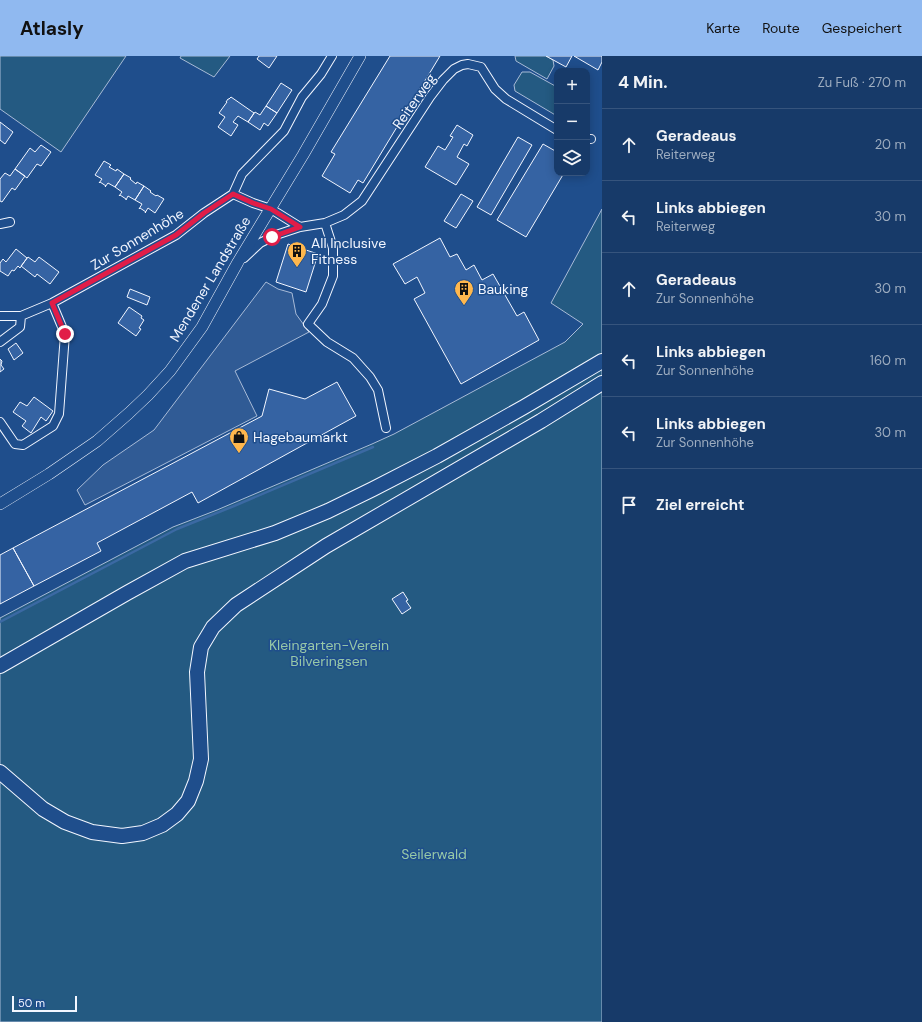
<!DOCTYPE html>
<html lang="de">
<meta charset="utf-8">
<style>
:root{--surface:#173a69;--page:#244571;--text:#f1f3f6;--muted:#9eadc0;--line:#36547d;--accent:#90b9f0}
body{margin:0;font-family:"DM Sans",sans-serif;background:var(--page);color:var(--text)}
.controls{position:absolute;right:12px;top:12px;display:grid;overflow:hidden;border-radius:8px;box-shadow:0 2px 10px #0003}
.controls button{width:36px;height:36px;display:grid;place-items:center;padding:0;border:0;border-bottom:1px solid var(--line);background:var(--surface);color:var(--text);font:20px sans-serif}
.scale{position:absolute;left:12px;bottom:10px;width:65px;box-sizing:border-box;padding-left:4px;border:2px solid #f2f6ff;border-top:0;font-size:11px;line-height:14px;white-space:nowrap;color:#f2f6ff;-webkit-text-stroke:3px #1f4e8c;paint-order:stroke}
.stop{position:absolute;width:12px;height:12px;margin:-9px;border:3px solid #e11d48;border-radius:50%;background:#fff}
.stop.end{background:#e11d48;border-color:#fff;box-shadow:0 1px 4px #0008}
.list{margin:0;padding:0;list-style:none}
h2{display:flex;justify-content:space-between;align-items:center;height:52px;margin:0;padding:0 16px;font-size:17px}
h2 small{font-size:13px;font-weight:400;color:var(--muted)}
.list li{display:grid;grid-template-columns:26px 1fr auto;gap:12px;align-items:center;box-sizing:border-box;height:72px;padding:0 16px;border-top:1px solid var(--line)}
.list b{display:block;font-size:15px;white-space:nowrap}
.list p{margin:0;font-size:13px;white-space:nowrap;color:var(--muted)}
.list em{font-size:13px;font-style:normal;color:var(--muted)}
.icon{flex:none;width:22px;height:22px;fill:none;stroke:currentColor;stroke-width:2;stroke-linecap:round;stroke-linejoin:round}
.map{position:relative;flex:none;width:602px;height:966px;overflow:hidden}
header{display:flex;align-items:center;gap:24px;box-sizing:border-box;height:56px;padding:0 20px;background:var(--accent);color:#111}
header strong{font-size:19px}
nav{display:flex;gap:22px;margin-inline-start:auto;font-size:14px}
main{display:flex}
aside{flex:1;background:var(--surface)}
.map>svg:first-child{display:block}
</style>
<header>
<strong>Atlasly</strong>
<nav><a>Karte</a><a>Route</a><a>Gespeichert</a></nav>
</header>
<main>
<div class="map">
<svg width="602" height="966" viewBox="0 0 602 966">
<rect width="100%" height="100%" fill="#1f4e8c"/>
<path fill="#245a82" stroke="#a8bbd7" d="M 0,0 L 126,0 L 61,96 L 0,53 Z
M 181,0 L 230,0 L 214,21 L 180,2 Z
M 515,0 L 546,0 L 553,4 L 554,10 L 547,23 L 516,5 Z
M 522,16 L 530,16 L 557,31 L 557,60 L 515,35 L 514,29 Z
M 602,153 L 602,966 L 0,966 L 0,562 L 173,471 L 217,454 L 372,388 L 394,378 L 565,286 L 583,268 L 551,247 Z"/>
<path fill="#305b95" stroke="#a8bbd7" d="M 266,226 L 278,233 L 292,237 L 296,258 L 309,276 L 235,315 L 257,360 L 85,449 L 77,434 L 103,409 L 154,374 Z"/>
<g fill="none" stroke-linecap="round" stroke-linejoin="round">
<path stroke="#3b69a3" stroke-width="2.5" d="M 0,566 L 177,473 L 234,450 L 373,391"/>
</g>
<path fill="#3563a3" stroke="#f2f6ff" d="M 259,0 L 277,0 L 269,12 L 257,3 Z
M 390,0 L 440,0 L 363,127 L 358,124 L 350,137 L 322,120 L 335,98 L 331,96 Z
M 546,0 L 572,0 L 566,11 Z
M 574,0 L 602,0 L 602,6 L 598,14 Z
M 281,27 L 292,34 L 277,57 L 266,50 Z
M 231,41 L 254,57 L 248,66 L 238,60 L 233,66 L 238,69 L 231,80 L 218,71 L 225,61 L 219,57 L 227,46 L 226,46 L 228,43 L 229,43 Z
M 266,50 L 277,57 L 268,70 L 264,67 L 260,74 L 248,66 L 255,56 L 260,59 Z
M 0,66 L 13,76 L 5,88 L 0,84 Z
M 457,69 L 473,79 L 467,90 L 464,88 L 457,101 L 469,108 L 456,129 L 425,111 L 438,90 L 445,94 L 453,81 L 450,80 Z
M 518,81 L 532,89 L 491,159 L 477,151 Z
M 543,88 L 557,96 L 557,117 L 564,117 L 526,181 L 497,164 Z
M 41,89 L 51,96 L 41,110 L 37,108 L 27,122 L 15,113 L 30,92 L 35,96 Z
M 104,105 L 111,109 L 109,111 L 116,115 L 117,113 L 124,118 L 115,131 L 108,127 L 105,131 L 106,130 L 100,126 L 99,127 L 102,123 L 95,119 Z
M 15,113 L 25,120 L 15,134 L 12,132 L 2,146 L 0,145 L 0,123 L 5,117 L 10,120 Z
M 124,118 L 131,122 L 130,123 L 136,128 L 137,126 L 144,130 L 135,144 L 128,140 L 126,144 L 126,143 L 120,139 L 119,140 L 122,136 L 115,131 Z
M 144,130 L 151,135 L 150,136 L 156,140 L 157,139 L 164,143 L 155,157 L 148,152 L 145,157 L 146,156 L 140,152 L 139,153 L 142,148 L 135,144 Z
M 461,138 L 473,145 L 456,172 L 444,165 Z
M 440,182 L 450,201 L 457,198 L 466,214 L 474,209 L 482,224 L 493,218 L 517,260 L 524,256 L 539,284 L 461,328 L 414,243 L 425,237 L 417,221 L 405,228 L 393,208 Z
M 288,188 L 318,198 L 306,236 L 276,226 Z
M 16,193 L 27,202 L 20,212 L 18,210 L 14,215 L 12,214 L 8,220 L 0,215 L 0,207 L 3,203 L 6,206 Z
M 28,201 L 35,206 L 39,201 L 59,216 L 50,228 L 37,218 L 35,221 L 21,210 Z
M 130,233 L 150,241 L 147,249 L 127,241 Z
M 129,251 L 142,260 L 141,262 L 144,264 L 139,272 L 141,273 L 136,280 L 118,267 Z
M 16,287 L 23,297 L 14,304 L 8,293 Z
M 0,303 L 2,305 L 1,309 L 4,313 L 0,316 Z
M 337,326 L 356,360 L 198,447 L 192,436 L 97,487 L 101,495 L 34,530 L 13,492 L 262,360 L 269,333 L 305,343 Z
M 34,341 L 53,355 L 46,365 L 41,361 L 31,377 L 22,370 L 26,365 L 13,356 L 20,346 L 27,350 Z
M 13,492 L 34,530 L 0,548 L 0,499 Z
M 403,536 L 408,544 L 406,545 L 411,552 L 402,558 L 392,543 Z"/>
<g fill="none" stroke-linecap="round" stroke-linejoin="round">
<defs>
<path id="minor" d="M 587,83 L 591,83
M 233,138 L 253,147 L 271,153 L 300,171
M 325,167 L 333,192 L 333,220 L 322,248 L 308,268 L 327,286 L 353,302 L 370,321 L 378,334 L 386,372
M 0,168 L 10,166
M 244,202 L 260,187 L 276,179 L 300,171 L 325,167 L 344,159 L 362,145 L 430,41 L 443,24 L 454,13 L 462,9 L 468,8 L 481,11 L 495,33 L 506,43 L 557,74
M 0,260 L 21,260 L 52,247 L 176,179 L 204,157 L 233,138 L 242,118 L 284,75 L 302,41 L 321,18 L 332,0
M 0,286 L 20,271 L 21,260
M 0,366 L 15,388 L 23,389 L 53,370 L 59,358 L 65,278 L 52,247"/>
<path id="secondary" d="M 0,448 L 49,418 L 97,385 L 129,357 L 148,339 L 170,315 L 202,271 L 238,206 L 303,99 L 360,0"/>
<path id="motorway" d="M 0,610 L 127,537 L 185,505 L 275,477 L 328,455 L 373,433 L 437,400 L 524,351 L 602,305
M 0,716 L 43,753 L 65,766 L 92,776 L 122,780 L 143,777 L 162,769 L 177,758 L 188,745 L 196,725 L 201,703 L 197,616 L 201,591 L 213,571 L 236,549 L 326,490 L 541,365 L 602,327"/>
</defs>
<use href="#minor" stroke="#f2f6ff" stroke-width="10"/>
<use href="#secondary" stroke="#f2f6ff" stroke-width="12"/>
<use href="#motorway" stroke="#f2f6ff" stroke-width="16"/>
<use href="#minor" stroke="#1f4e8c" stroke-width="8"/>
<use href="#secondary" stroke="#1f4e8c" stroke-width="11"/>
<use href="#motorway" stroke="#1f4e8c" stroke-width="14"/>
</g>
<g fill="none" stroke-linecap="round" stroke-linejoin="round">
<path stroke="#e11d48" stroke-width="5" d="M 65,278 L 52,247 L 176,179 L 204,157 L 233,138 L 253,147 L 271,153 L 300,171 L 272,181"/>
</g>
<defs>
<symbol id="building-pin" viewBox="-11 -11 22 30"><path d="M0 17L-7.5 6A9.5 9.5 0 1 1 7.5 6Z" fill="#ffb74d" stroke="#1f4e8c"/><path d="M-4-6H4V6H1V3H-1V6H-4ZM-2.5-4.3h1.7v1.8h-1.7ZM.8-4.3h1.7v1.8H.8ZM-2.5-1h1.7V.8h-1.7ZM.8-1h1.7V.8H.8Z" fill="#111"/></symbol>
<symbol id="shop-pin" viewBox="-11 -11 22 30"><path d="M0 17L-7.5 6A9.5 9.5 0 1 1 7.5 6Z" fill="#ffb74d" stroke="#1f4e8c"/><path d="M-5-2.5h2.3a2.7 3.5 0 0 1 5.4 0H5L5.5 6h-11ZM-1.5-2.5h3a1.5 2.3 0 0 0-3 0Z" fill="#111"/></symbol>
</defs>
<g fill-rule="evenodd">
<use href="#building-pin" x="286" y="184" width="22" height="30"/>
<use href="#building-pin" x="453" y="222" width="22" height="30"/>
<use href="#shop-pin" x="228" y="370" width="22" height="30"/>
</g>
<g text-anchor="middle" stroke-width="3" stroke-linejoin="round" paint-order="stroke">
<g font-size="14" fill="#f2f6ff" stroke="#1f4e8c">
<text transform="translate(414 45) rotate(-55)" y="5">Reiterweg</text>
<text transform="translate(137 183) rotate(-31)" y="5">Zur Sonnenhöhe</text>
<text transform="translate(210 223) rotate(-59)" y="5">Mendener Landstraße</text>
</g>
<g font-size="14" fill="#f2f6ff" stroke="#1f4e8c" text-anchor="start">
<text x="311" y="192">All Inclusive<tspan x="311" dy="16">Fitness</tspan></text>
<text x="478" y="238">Bauking</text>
<text x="253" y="386">Hagebaumarkt</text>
</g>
<g font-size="14" fill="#97c8a6" stroke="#1f4e8c">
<text x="329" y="594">Kleingarten-Verein<tspan x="329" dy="16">Bilveringsen</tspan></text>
<text x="434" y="803">Seilerwald</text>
</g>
</g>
</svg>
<div class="controls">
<button>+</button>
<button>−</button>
<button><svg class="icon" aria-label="layers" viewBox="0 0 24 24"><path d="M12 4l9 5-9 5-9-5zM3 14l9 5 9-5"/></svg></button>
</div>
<div class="scale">50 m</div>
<div class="stop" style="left:272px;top:181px"></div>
<div class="stop end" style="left:65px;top:278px"></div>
</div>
<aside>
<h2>4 Min.<small>Zu Fuß · 270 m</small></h2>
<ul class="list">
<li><svg class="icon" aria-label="ahead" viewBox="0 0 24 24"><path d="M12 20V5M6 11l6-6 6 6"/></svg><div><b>Geradeaus</b><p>Reiterweg</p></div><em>20 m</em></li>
<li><svg class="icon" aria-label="left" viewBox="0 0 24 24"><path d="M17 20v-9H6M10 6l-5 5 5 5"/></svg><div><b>Links abbiegen</b><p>Reiterweg</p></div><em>30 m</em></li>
<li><svg class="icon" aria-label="ahead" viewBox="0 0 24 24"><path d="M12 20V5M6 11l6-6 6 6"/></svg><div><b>Geradeaus</b><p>Zur Sonnenhöhe</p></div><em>30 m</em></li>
<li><svg class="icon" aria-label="left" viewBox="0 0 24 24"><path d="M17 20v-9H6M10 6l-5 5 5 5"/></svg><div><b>Links abbiegen</b><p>Zur Sonnenhöhe</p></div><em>160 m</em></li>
<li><svg class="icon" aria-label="left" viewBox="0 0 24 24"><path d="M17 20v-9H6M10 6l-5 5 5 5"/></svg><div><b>Links abbiegen</b><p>Zur Sonnenhöhe</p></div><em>30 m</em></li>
<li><svg class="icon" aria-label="arrive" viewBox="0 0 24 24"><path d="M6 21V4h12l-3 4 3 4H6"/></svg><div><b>Ziel erreicht</b></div></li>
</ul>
</aside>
</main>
